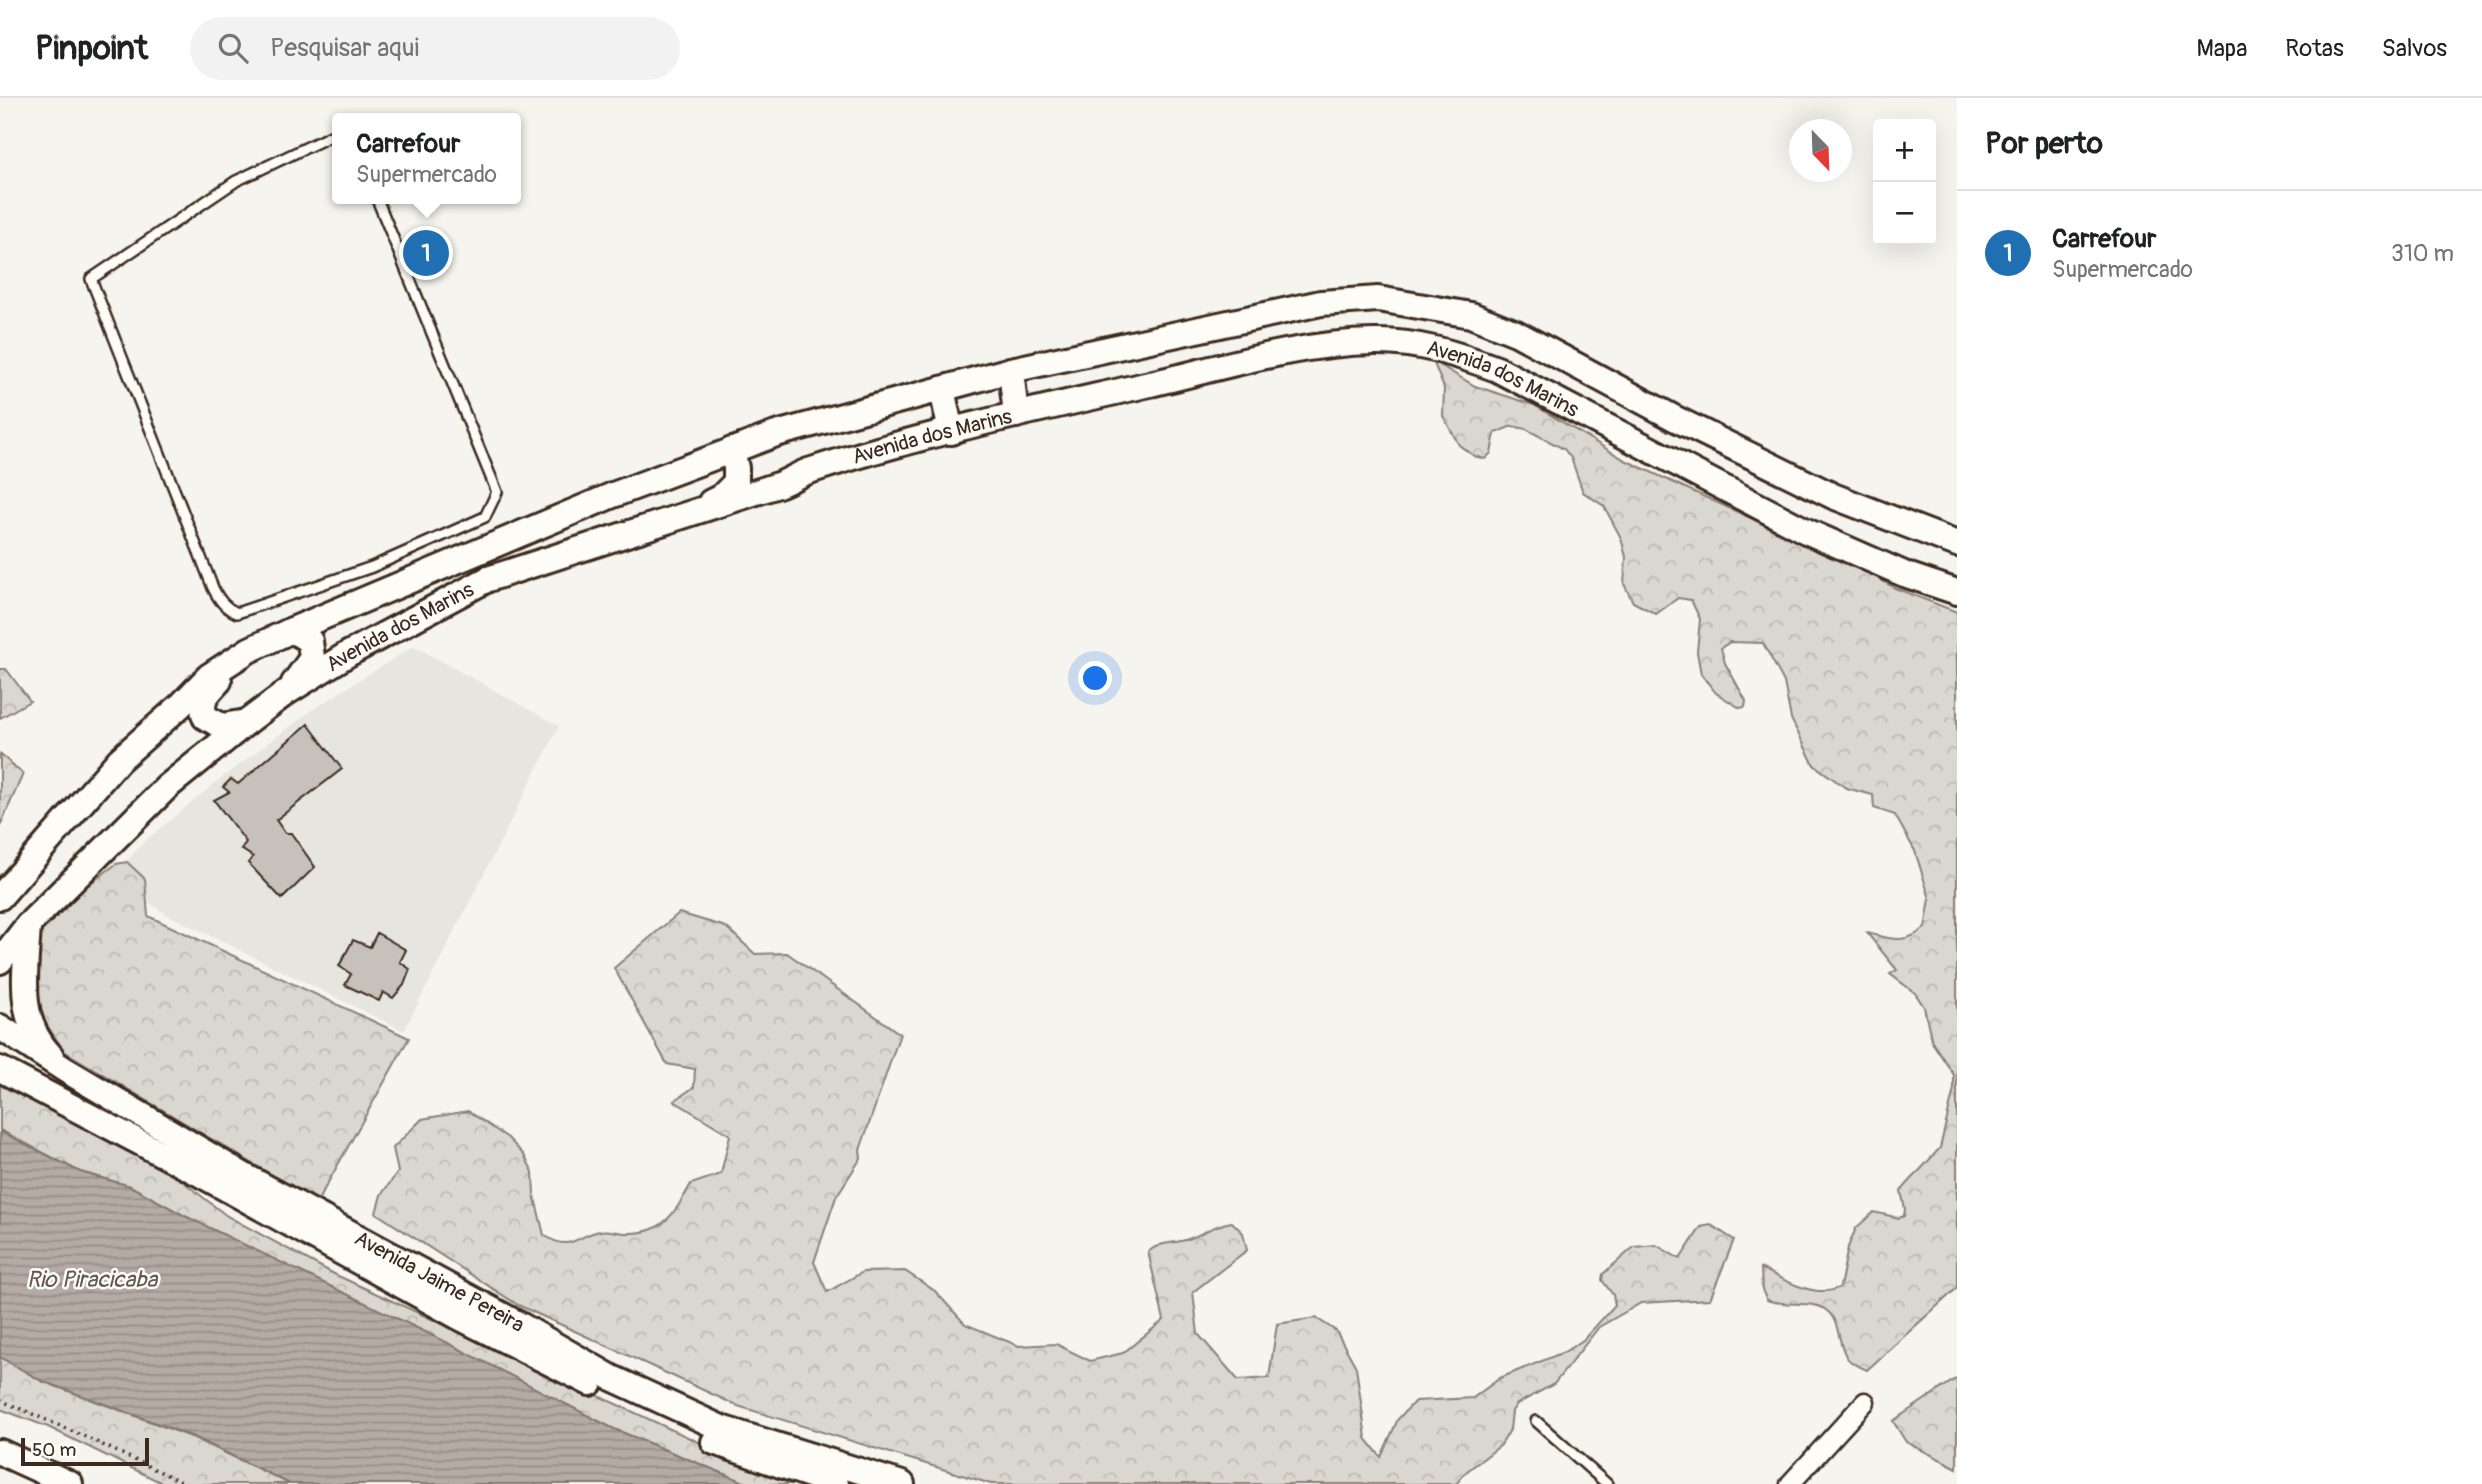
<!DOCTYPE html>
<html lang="pt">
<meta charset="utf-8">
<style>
:root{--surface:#fff;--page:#f2f2f2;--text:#202124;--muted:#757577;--line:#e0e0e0;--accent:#1f6fb2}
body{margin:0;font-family:Pangolin,sans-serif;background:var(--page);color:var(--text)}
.controls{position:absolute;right:21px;top:21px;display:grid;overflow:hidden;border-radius:7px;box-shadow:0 7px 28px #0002}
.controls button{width:63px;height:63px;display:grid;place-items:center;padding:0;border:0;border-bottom:2px solid var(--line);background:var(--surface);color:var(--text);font:35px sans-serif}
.compass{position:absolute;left:1789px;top:21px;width:63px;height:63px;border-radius:50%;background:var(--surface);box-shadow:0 7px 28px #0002;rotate:157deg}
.scale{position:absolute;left:21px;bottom:18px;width:128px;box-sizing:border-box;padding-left:7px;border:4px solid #3b2a1e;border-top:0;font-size:19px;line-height:24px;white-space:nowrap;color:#3b2a1e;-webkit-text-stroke:5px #fdfcf7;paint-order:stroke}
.you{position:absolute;left:1096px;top:581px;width:24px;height:24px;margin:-18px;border:5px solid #fff;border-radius:50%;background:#1a73e8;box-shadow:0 0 0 10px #1a73e833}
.badge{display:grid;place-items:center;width:46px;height:46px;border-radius:50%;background:var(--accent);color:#fff;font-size:23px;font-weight:700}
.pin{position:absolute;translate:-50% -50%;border:4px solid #fff;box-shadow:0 2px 7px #0006}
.popup{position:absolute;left:332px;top:15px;width:189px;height:91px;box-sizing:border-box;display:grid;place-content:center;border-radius:7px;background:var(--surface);filter:drop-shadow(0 2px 5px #0005);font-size:23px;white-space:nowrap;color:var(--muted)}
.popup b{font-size:26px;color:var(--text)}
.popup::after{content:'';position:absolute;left:50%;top:100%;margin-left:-14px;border:14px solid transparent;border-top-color:var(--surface)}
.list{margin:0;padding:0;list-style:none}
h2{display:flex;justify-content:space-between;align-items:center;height:91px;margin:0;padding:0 28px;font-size:30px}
h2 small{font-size:23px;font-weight:400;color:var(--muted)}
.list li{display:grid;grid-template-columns:46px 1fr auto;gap:21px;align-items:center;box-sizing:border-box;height:126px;padding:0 28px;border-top:2px solid var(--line)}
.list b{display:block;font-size:26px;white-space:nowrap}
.list p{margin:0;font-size:23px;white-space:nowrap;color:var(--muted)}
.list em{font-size:23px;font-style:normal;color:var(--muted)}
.icon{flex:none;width:38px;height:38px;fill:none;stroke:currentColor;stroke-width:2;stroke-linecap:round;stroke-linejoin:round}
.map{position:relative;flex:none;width:1957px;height:1386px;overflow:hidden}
header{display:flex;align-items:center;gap:42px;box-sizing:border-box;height:98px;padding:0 35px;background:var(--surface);border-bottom:2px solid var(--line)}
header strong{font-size:33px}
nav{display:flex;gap:38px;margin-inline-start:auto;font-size:24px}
.search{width:490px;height:63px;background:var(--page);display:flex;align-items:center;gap:18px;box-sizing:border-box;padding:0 24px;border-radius:38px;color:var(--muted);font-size:26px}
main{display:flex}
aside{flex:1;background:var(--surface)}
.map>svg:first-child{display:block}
</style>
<header>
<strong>Pinpoint</strong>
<div class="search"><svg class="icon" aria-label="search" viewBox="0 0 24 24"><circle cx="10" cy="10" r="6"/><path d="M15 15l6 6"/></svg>Pesquisar aqui</div>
<nav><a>Mapa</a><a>Rotas</a><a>Salvos</a></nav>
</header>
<main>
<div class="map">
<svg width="1957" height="1386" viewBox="0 0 1957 1386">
<defs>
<pattern id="forest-crowns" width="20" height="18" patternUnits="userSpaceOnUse" patternTransform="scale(1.75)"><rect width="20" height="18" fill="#dad6d0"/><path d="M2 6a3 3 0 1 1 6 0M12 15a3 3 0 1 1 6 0" fill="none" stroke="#bcb8b2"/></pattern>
<pattern id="water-rules" width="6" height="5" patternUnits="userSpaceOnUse" patternTransform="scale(1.75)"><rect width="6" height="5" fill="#b4aca4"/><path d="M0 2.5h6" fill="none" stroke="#948c85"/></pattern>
</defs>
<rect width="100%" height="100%" fill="#f5f4ee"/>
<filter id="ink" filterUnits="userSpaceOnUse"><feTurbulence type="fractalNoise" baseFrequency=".0143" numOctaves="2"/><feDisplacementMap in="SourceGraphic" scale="14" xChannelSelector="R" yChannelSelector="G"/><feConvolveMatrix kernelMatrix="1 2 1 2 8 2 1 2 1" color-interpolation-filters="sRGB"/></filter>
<g filter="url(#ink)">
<path fill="#e7e5df" d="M 414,548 L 559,628 L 404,933 L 168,817 L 111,781 L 145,743 L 215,685 L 312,612 Z"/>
<path fill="url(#forest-crowns)" stroke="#8a8077" stroke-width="2" d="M 1433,263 L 1475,288 L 1534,307 L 1625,362 L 1865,473 L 1895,490 L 1957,514 L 1957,1190 L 1867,1272 C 1861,1269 1852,1266 1848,1261 C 1837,1247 1841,1223 1826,1212 C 1814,1202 1785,1209 1767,1202 L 1762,1192 L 1761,1170 C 1782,1181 1817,1202 1840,1189 L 1848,1149 L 1856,1130 L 1874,1114 L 1899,1120 L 1904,1118 L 1905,1111 L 1901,1093 L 1940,1050 L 1954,991 L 1954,977 L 1932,944 L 1924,909 L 1915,895 L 1890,876 L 1897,872 L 1867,835 C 1891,841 1904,847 1925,830 L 1930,801 L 1915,753 L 1895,717 L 1874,710 L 1873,697 L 1846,690 L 1814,667 L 1791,621 L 1784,584 L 1763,545 L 1730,544 L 1721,550 L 1725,565 L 1746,603 L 1745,609 L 1740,610 L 1716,595 L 1701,576 L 1697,554 L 1700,521 L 1691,502 L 1678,500 L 1656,516 L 1633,504 L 1624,486 L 1626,459 L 1621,440 L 1604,408 L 1583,394 L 1571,360 L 1564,351 L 1526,331 L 1512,328 L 1495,335 L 1491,355 L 1485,361 L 1474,358 L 1459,347 L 1443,318 L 1444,290 Z
M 0,571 L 6,571 L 30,603 L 0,620 Z
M 0,656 L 23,676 L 0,728 Z
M 127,764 L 145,781 L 148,818 L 409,940 L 317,1104 L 64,953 L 39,915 L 34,861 L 40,827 L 54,813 L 116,766 Z
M 679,815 L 726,829 L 755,856 L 787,855 L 900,936 L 860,1052 L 861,1060 L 836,1099 L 814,1164 L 827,1194 L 863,1174 L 905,1173 L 935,1193 L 965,1226 L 1019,1248 L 1056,1246 L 1090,1263 L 1123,1255 L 1164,1222 L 1148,1154 C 1159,1144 1171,1146 1185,1142 C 1203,1137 1211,1127 1232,1124 L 1243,1135 L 1247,1152 L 1193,1194 L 1198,1236 L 1238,1282 L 1269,1280 L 1277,1226 L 1316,1220 L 1336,1233 L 1356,1269 L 1366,1340 L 1381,1359 L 1398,1321 L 1415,1303 L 1473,1300 L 1500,1280 L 1564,1254 L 1583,1242 L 1615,1207 L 1613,1197 L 1602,1182 L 1603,1176 L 1634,1149 L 1656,1147 L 1680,1161 L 1701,1129 L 1711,1127 L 1734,1142 L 1710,1201 L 1641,1205 L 1599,1229 L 1554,1286 L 1517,1306 L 1512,1313 L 1510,1332 L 1501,1347 L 1466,1374 L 1456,1386 L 991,1386 L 738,1308 L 518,1207 L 376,1115 L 381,1097 L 398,1074 L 393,1050 L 422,1021 L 468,1013 L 508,1040 L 524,1057 L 533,1074 L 534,1096 L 544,1137 C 570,1155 575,1138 600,1133 C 608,1131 618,1135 627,1135 C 664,1137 675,1114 691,1086 L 721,1076 L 730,1037 L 674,1003 L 694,989 L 695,971 L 667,966 L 614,870 Z
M 0,979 L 145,1054 L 227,1118 L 336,1177 L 718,1353 L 820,1386 L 749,1386 L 614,1331 L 185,1118 L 130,1088 L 80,1074 L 0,1032 Z
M 0,1259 L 42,1283 L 194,1340 L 290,1386 L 164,1386 L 48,1329 L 0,1311 Z
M 1957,1280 L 1957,1370 L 1906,1344 L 1893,1323 Z"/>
<path fill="url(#water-rules)" stroke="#84786e" stroke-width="2" d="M 0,1033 L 80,1074 L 130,1088 L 185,1118 L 444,1243 L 614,1331 L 749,1386 L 290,1386 L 194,1339 L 42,1283 L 0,1259 Z"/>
<path fill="#c7c1bb" stroke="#3b2a1e" stroke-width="2" d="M 308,626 L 342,671 L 276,722 L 285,735 L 291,735 L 315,769 L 282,801 L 248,765 L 253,759 L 241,751 L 246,744 L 214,702 L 229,694 L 223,689 L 231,681 L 238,686 Z
M 377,835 L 406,852 L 400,864 L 410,871 L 404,887 L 393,900 L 383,894 L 379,903 L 345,887 L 351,876 L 339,868 L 353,842 L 370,849 Z"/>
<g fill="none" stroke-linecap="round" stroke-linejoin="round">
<defs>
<path id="lane" d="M 337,35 L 236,83 L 91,181 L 213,490 C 219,502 225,510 237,515 L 372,469 L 485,419 L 497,394 L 377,101
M 1536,1323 L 1607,1386"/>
<path id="street" d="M 1790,1386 L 1865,1304"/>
<g id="secondary">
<path d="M 1011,272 L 1016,317"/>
<path d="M 942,291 L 951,334"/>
<path d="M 711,404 L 721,399 L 736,384 L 736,370 L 732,352"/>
<path d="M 292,532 L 310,543 L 312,560 L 294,585"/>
<path d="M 219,583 C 208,595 199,602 205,619 L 222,628 L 247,624"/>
<path d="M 0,799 L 119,662 L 181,607 L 209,578 L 249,552 L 292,532 L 613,397 L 776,336 L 1011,272 L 1321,205 L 1378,201 L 1471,217 L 1516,235 L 1674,320 L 1833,398 L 1957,446"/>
<path d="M 28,827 C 26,874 15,921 51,958"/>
<path id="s1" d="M 0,863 L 28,827 L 167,689 L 247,624 L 287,594 L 348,556 L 488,481 L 778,387 C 790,383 800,375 812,372 C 922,336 1037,312 1150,286 C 1223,269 1299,245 1374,244 C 1417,243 1457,256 1497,271 L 1806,433 L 1904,476 L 1957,494"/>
<path id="s2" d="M 0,929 L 64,971 L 243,1077 L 520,1227 L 612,1280 L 721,1330 L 902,1386"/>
<path d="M 0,971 L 198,1075 L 459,1219 L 590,1285"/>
<path d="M 714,1344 L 836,1386"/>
<path d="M 0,1354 L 70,1386"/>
</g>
</defs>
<use href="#lane" stroke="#3b2a1e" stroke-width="14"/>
<use href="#street" stroke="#3b2a1e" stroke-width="23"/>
<use href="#secondary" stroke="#3b2a1e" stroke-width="30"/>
<path stroke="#3b2a1e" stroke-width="3.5" stroke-dasharray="2 5" stroke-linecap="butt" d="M 0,1302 L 88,1340 L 186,1386"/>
<use href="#lane" stroke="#fdfcf7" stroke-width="9"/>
<use href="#street" stroke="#fdfcf7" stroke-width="18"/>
<use href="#secondary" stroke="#fdfcf7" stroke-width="24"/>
</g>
</g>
<g text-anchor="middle" stroke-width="5" stroke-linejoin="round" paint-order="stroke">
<g font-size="21" fill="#3b2a1e" stroke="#fdfcf7">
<text dy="7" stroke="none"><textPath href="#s1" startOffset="1680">Avenida dos Marins</textPath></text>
<text dy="7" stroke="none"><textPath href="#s1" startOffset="1092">Avenida dos Marins</textPath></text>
<text dy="7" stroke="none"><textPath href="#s1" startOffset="525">Avenida dos Marins</textPath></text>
<text dy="7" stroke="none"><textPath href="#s2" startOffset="508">Avenida Jaime Pereira</textPath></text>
</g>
<g font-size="23" font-style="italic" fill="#65584d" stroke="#fdfcf7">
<text x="92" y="1189">Rio Piracicaba</text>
</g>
</g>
</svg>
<div class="controls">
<button>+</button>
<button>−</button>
</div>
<svg class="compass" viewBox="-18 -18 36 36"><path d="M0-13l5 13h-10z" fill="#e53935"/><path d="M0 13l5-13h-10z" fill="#757577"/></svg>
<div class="scale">50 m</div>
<div class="you"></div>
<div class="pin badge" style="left:426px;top:155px">1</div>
<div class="popup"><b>Carrefour</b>Supermercado</div>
</div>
<aside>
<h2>Por perto<small></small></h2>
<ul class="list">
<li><span class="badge">1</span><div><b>Carrefour</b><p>Supermercado</p></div><em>310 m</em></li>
</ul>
</aside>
</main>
